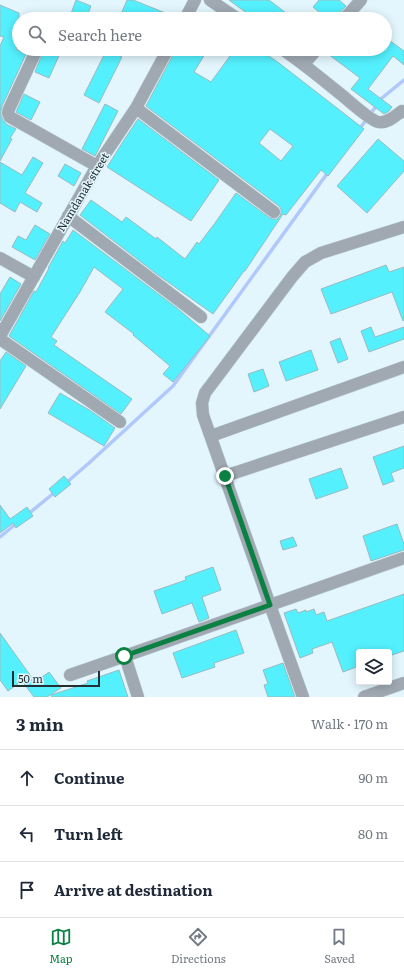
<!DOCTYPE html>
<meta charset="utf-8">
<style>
:root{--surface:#fff;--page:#f2f2f3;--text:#1f2937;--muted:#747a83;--line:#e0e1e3;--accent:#0b8043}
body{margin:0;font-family:Literata,serif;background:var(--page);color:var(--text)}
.controls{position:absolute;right:12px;bottom:12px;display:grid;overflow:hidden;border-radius:4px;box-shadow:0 2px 10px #0003}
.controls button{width:36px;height:36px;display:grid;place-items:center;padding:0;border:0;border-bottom:1px solid var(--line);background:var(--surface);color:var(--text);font:20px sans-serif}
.scale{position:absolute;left:12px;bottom:10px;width:88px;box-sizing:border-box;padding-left:4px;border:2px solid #232f33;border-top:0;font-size:11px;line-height:14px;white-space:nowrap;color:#232f33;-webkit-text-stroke:3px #e3f6fe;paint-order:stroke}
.stop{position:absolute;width:12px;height:12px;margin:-9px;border:3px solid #0b8043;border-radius:50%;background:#fff}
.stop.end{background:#0b8043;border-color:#fff;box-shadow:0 1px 4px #0008}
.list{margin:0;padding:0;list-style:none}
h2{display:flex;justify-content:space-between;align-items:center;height:52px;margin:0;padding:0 16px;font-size:17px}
h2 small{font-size:13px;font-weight:400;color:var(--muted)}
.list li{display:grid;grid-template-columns:26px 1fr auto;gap:12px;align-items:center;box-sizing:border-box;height:56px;padding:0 16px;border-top:1px solid var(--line)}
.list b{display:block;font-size:15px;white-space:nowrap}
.list em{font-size:13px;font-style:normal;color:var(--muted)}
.icon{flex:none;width:22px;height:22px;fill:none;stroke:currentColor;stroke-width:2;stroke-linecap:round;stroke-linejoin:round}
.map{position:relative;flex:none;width:404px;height:697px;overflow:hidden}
.search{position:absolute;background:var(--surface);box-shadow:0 2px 10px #0003;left:12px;right:12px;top:12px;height:44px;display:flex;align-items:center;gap:10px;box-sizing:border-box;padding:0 14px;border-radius:22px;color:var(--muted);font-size:15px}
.sheet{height:220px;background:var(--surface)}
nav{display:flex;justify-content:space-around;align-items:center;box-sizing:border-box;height:56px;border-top:1px solid var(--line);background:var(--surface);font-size:11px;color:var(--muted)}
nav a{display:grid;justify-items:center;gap:2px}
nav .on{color:var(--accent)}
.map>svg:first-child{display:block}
</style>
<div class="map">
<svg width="404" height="697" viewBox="0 0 404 697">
<rect width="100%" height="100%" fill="#e3f6fe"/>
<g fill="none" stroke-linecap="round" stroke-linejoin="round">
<path stroke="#b0c8fc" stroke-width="3.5" d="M 358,131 L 382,98 L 404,80
M 66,483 L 89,463 L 173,386 L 329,171
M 27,515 L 55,492
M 0,537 L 18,522"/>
</g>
<path fill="#54f0fe" stroke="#99bbbf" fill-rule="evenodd" d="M 76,0 L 91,6 L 86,19 L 69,19 Z
M 127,0 L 133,0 L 178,18 L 178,19 L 119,19 Z
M 229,0 L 269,0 L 294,19 L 255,19 Z
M 319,0 L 339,0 L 346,6 L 334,19 L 327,19 L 313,7 Z
M 0,5 L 19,13 L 19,40 L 16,49 L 26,54 L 2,106 L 1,111 L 1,116 L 4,121 L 6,124 L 16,129 L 10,138 L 12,139 L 0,161 L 0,46 L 4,37 L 0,36 Z
M 385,37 L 404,51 L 404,65 L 393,56 L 368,89 L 392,107 L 389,111 L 384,114 L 351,89 L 360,78 L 324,51 L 324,49 L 385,49 Z
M 44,49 L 62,49 L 49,78 L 35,72 Z
M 107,49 L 122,57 L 99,103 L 84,95 Z
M 176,49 L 208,49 L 194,72 L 211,82 L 235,49 L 259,49 L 279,63 L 364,129 L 328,176 L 321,170 L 286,215 L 283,214 L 245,271 L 244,271 L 213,314 L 158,275 L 80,215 L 91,200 L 122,222 L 126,217 L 156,239 L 157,237 L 185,259 L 197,242 L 199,244 L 215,223 L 236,193 L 270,218 L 273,219 L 277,219 L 280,216 L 281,213 L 281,209 L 279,206 L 146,106 ZM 270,129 L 293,146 L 281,161 L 259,143 Z
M 24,94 L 40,102 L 31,120 L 16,112 Z
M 105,104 L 118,111 L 95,156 L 82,149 Z
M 138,119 L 219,180 L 191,221 L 107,167 L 124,140 Z
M 378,139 L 404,161 L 404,171 L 367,213 L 337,186 Z
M 33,157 L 43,163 L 25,193 L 42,203 L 37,212 L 20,202 L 15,212 L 0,203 L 0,162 L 22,175 Z
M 65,164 L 81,173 L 74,186 L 58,176 Z
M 35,225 L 50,234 L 35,260 L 12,247 L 18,236 L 26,240 Z
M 73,230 L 177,308 L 210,336 L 173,382 L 163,374 L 170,366 L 133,335 L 134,334 L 105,312 L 123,289 L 94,267 L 80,292 L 51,337 L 57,341 L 54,345 L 132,399 L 121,414 L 9,336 L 34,291 L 36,292 L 49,268 L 48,268 L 63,241 L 65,243 Z
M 386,265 L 389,272 L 404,267 L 404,320 L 403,321 L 392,292 L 331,314 L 321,289 Z
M 10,277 L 21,284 L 0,321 L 0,294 Z
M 371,327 L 375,337 L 404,327 L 404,339 L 369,352 L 361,331 Z
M 340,338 L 348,359 L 338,363 L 330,342 Z
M 311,350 L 318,370 L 286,381 L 279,362 Z
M 6,352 L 26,366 L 0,409 L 0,361 Z
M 263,369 L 269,386 L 254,392 L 248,374 Z
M 60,393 L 91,411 L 115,428 L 104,446 L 48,413 Z
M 404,446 L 404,468 L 391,473 L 394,481 L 383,485 L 373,457 Z
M 341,468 L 348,488 L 316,499 L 309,479 Z
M 64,476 L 71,484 L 55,497 L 49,489 Z
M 0,505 L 10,519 L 27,507 L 33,516 L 16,528 L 13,523 L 0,533 Z
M 397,524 L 404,544 L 404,550 L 371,561 L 363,536 Z
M 293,537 L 297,546 L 283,550 L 280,541 Z
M 213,567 L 221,590 L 202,597 L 209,618 L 199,622 L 192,603 L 162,614 L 154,591 L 186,580 L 185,577 Z
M 404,594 L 404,651 L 389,656 L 389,652 L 359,652 L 359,666 L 343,672 L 332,642 L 312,649 L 313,653 L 300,658 L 284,613 L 296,609 L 298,613 L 306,610 L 306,612 L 314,609 L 316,615 L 324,612 L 327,621 Z
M 236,630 L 244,653 L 214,663 L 215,667 L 182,678 L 173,653 Z
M 0,633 L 35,682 L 49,672 L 61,688 L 47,697 L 34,697 L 22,681 L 8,691 L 0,680 Z
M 283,663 L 295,697 L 268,697 L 264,685 L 268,684 L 263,670 Z
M 119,670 L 128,697 L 52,697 L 51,695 L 88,683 L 87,681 Z"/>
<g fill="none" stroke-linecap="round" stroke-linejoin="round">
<defs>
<path id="minor" d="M 210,0 L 238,19
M 185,19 L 195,0
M 344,19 L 361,0
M 37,49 L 9,109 L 8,113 L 10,117 L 97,166
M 282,49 C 304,64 323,80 343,96 C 350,102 370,120 378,122 C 387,124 395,116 402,111 L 404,112
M 304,64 L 317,49
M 136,108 L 274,212
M 68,216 L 201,317
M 0,258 L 34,277
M 0,336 L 97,166 L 136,108 L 168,49
M 0,339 L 120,422
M 211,436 L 404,367
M 225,476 L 404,417
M 70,675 L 125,656
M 138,697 L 125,656 L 404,558
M 303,697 L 270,605 L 203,415 L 202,403 L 205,393 L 292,277 L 305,262 L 321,253 L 404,227
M 364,697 L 404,683"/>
</defs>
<use href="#minor" stroke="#c0d2d9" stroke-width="13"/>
<use href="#minor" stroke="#a0a9b2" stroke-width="12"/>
</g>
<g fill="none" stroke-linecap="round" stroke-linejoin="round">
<path stroke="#0b8043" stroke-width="5" d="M 124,656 L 270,605 L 225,476"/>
</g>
<g text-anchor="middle" stroke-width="3" stroke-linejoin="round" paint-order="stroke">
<g font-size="11" fill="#232f33" stroke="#e3f6fe">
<text transform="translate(83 192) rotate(-59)" y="4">Namdanak street</text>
</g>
</g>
</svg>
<div class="controls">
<button><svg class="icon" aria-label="layers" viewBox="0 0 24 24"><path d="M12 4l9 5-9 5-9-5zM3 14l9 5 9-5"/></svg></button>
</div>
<div class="scale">50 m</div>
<div class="stop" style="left:124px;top:656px"></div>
<div class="stop end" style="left:225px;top:476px"></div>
<div class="search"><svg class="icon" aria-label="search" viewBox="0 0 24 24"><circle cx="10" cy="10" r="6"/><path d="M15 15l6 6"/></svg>Search here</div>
</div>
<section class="sheet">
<h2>3 min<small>Walk · 170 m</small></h2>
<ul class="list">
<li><svg class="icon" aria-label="ahead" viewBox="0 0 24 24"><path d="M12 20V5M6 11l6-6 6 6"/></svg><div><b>Continue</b></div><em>90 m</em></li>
<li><svg class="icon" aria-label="left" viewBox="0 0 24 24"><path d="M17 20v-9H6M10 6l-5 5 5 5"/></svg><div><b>Turn left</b></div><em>80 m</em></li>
<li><svg class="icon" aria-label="arrive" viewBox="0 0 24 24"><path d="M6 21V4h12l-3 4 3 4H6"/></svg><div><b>Arrive at destination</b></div></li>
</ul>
</section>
<nav>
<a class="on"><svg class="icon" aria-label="map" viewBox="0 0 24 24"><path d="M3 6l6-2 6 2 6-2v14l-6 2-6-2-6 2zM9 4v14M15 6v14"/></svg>Map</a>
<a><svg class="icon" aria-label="directions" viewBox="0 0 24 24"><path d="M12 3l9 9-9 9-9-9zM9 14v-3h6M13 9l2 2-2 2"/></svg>Directions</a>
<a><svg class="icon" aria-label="saved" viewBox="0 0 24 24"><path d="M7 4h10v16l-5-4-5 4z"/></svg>Saved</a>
</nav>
